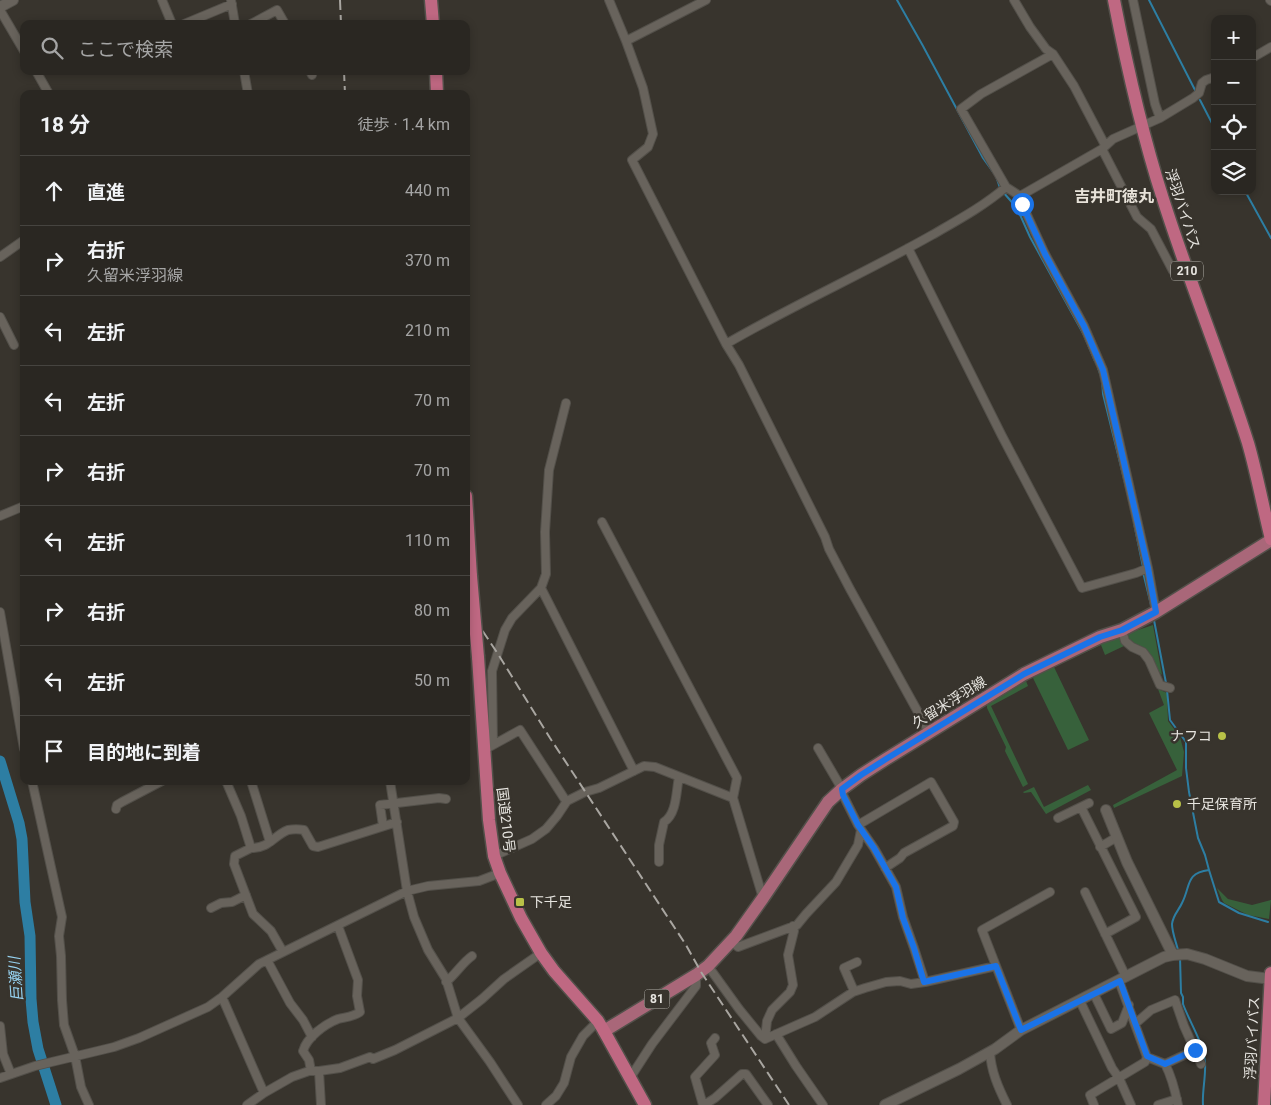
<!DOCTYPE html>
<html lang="ja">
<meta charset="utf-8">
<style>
:root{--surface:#2a2722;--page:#322f2a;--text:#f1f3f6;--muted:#a5a5a5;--line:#464440}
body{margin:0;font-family:Roboto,"Noto Sans JP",sans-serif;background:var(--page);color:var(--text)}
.controls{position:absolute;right:15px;top:15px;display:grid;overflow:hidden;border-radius:10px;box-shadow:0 2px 8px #0003}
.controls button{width:45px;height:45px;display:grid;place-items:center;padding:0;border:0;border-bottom:1px solid var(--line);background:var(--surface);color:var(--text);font:25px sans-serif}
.stop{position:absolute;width:15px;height:15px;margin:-11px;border:4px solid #1a73e8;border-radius:50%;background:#fff}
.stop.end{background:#1a73e8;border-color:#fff;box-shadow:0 1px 5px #0008}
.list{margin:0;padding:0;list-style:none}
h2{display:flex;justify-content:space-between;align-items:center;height:65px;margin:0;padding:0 20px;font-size:21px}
h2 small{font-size:16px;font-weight:400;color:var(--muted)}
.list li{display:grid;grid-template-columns:32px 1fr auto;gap:15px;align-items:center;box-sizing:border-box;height:70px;padding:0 20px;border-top:1px solid var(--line)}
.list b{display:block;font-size:19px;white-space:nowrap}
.list p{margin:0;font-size:16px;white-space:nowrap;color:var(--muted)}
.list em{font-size:16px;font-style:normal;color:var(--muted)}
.icon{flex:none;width:28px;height:28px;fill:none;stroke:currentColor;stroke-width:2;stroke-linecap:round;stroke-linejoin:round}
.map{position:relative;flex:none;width:1271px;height:1105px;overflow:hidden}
.search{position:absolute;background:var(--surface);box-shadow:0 2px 8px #0003;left:20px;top:20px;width:450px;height:55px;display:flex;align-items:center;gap:12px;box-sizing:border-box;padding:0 18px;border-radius:10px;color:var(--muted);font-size:19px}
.panel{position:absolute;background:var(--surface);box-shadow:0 2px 8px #0003;left:20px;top:90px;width:450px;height:695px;border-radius:10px}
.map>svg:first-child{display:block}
</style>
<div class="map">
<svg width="1271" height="1105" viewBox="0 0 1271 1105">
<rect width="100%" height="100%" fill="#38342d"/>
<path fill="#37613b" d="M 1153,625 L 1162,675 L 1129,642 L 1126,634 Z
M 1119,636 L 1124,646 L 1105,655 L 1101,645 L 1054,667 L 1089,740 L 1068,750 L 1033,678 L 1037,674 L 1084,649 Z
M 1026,681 L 1028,686 L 991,706 L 1028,784 L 1023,787 L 1005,751 L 1006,747 L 987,708 L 987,705 Z
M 1158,689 L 1167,693 L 1168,721 L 1180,737 L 1184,752 L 1182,776 L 1114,808 L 1113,805 L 1177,770 L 1149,713 L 1164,705 Z
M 1088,785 L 1091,790 L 1046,814 L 1031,792 L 1024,793 L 1023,792 L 1034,787 L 1044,807 Z
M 1217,888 L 1228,899 L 1252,905 L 1271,900 L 1269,919 L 1248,915 L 1224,903 L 1222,900 Z"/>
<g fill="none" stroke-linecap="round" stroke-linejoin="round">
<path stroke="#2d7ea3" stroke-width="2" d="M 897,0 L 923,46 L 983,158 L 996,176 L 1000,188
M 1149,0 L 1195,90
M 1200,100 L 1215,129
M 1245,191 L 1271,238
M 1003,192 L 1017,208 L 1030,237 L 1084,335 L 1095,361
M 1098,368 L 1102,379 L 1103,394 L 1129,499
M 1134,523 L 1143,567
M 1143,572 L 1152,609
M 1154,620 L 1166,683
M 1167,690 L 1170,720 L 1186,742 L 1186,768 L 1189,792 L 1198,838 L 1205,855 L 1209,870 C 1185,873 1191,886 1182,903 C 1179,910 1173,915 1172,924 C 1172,932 1176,942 1178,950
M 1209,870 L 1219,902 L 1239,913 L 1268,922
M 1180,957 L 1181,993 L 1183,997 L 1183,1004 C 1190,1023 1203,1042 1205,1062 C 1206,1077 1202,1091 1203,1105"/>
<path stroke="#2d7ea3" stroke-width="11" d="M 0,761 L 19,823 L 22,839 L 25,902 L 30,936 L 31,999 L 33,1022 L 38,1049 L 56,1105"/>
<defs>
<path id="minor" d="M 162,0 L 172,24
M 231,0 L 235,24
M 609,0 L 626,41 L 643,88 L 653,134 L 648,147 L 632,160 L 726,344 L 739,365 L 825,537 L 829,549 L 850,589 L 929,732
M 1014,0 L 1030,27 L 1046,49 L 1053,54 L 1074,86 L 1105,145
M 1133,0 L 1155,104 L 1160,118
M 1270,0 L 1271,1
M 0,10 L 24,51
M 184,24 L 232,4
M 251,24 L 277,10 L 285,24
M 626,41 L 706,0
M 1053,54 L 981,94 L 961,109 L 1006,187 L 1020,196 L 1022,204 L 1045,254 L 1084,326 L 1103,370 L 1148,568 L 1156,612
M 1252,58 L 1271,47
M 36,71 L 49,94
M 244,71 L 248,94
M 310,71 L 312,75
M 1102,149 L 1137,217 L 1151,229 L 1173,271 L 1181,271
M 1020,196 L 1102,149 L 1113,139 L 1160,118 L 1193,98 L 1199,93 L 1202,83 L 1206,80 L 1215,77
M 908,248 L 1002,436 L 1082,588 L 1136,573 L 1148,568
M 0,257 L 24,240
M 0,317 L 14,345
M 726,344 C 793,305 865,273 932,235 C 958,220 984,206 1006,187
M 0,516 L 24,506
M 602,522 L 737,778 L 733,798
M 541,588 L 634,771
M 0,612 L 24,749
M 1122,630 L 1125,641 L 1132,647 L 1143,652 L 1149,660 L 1160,685 L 1170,688
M 493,745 L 520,730 L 564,798 L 567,801
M 818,748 L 842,789 L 843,795 L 858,825 L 874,848 L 896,887 L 903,917 L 914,948 L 925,982
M 484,750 L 493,745 L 492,671 L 505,630 L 512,618 L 541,588 L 546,574 L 545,532 L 549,470 L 566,403
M 32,781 L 62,917 L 59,936 L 61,956 L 62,1000 L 64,1025 L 75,1056 L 81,1087 L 89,1105
M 226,781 L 241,816 L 251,848 L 235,856 L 234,864 L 253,914 L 271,931 L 283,952
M 251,781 L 270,842
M 390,781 L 407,891 L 414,917 L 428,950 L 446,979 L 458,1018 L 490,1062 L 518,1105
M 1081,807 L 1136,917 L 1105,934
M 116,809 L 117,805 L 122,802 L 162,781
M 1058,818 L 1089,803
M 858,825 L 931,782 L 954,822 L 953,826 L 904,853 L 900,858 L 885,868
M 383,826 L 380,805 L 439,798 L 446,799
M 1100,847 L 1117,837
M 251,848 C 270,848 273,836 288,830 C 293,829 299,829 304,830 L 313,846 L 318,847 L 397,822
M 494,856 L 532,839 L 546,829 L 557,816 L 567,801 L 585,792 L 599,788 L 644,766 L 655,767 L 733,798 L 763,898
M 659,862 L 659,845 L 664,822 C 677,814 676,791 679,777
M 1085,892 L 1126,977
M 211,908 L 221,903 L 232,902 L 246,895
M 731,941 L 738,947 L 797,925 L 806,914 L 836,882 L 858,845 L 861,830
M 267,960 L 290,1003 L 303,1020 L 312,1037
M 708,966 L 739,1009 L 761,1036 L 765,1039
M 996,966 L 982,930 L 1050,892
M 446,982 C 456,974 462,963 472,956
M 854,991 L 844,968 L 857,962
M 1094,994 L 1111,1029 L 1122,1023 L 1129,1005
M 222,997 L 264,1093
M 1080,1001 L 1112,1068 L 1119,1078 L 1131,1105
M 1136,1023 L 1151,1010 L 1175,1000 L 1184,1026 L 1201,1064
M 0,1026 L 3,1054 L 11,1074
M 776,1034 L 796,1066 L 823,1105
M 765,1039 L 815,1017 L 853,992 L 865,988 L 886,982 L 900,981 L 911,984 L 925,982 L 996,966 L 1021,1030
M 765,1039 L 767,1021 L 772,1010 L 790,992 L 793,985 L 788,955 L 794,931 L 793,926
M 990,1052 C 991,1071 998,1087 1007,1105
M 1147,1057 L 1165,1064 L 1195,1050
M 1165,1064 C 1172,1077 1175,1090 1178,1105
M 311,1071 L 309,1060 L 303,1051 C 307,1037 325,1024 338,1019 C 345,1017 353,1017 360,1012 L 357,996 L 358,980 L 338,926
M 319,1071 L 321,1105
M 0,1078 L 35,1066 L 114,1047 L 139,1038 L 208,1007 L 222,997 L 259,964 L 407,891 L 428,886 L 479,881 L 500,873
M 630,1078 L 652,1044 L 696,986 L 696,975
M 247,1105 L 264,1093 L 292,1077 L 309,1071 L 319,1071 L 340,1068 L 370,1057 L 373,1059 L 395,1050 L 458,1018 L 482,999 L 504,979 L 541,953
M 546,1105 L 556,1096 L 564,1083 L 571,1057 L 583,1036 L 598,1021
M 703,1105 L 695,1077 L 715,1055 L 711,1043 L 715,1038
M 704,1105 L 715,1098 L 742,1074 L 746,1074 L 768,1105
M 1094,1105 L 1090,1095 L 1145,1062 L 1147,1057 L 1119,981
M 1158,1105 L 1177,1099"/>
<path id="tertiary" d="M 0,7 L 13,0
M 1106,810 L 1127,862 L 1173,955
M 885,1105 L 959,1069 L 995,1049 L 1021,1030 L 1164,957 L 1173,955 L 1187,954 L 1205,959 L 1247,976 L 1271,979"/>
<path id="primary" d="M 604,1031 L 696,975 L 708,966 L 736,936 L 763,898 L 828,802 L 842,789 L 861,775 L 886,759 L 1024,674 L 1100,637 L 1122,630 L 1156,612 L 1271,540"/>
<path id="trunk" d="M 431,0 L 433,24
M 1114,0 C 1127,67 1142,134 1163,199 C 1189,281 1222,361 1248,443 C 1257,474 1263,507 1271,539
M 436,71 L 437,94
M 466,496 L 471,576
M 478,657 L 489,820 L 494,856 L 500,873 L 521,918 L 541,953 L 554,971 L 598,1021 L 604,1031 L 645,1105
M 1264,1105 L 1271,973"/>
</defs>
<use href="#minor" stroke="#53504a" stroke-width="10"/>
<use href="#tertiary" stroke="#53504a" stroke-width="12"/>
<use href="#primary" stroke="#53504a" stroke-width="15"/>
<use href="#trunk" stroke="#53504a" stroke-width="15"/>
<use href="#minor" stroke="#68635c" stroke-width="8"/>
<use href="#tertiary" stroke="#68635c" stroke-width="10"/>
<use href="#primary" stroke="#a96779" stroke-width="12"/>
<use href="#trunk" stroke="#bf6882" stroke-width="12"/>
<path stroke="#a9a6a1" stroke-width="2" stroke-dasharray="10 5" stroke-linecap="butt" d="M 340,0 L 341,24
M 344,71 L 345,94
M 466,606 L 498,654 L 550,738 L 686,945 L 701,972 L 789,1105"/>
<defs>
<path id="trunk-bridge" d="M 471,576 L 478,657"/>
</defs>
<use href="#trunk-bridge" stroke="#53504a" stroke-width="15" stroke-linecap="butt"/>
<use href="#trunk-bridge" stroke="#bf6882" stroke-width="12"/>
</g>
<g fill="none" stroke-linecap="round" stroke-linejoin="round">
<path stroke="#1a73e8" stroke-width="6" d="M 1022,204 L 1045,254 L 1084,326 L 1103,370 L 1148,568 L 1156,612 L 1122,630 L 1100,637 L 1024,674 L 886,759 L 861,775 L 842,789 L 843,795 L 858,825 L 874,848 L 896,887 L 903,918 L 914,948 L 924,982 L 996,966 L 1021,1030 L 1120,981 L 1147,1056 L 1165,1064 L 1195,1050"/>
</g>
<g fill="#b8c147" stroke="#38342d" stroke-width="2">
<circle cx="1222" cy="736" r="5"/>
<circle cx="1177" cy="804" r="5"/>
<rect x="515" y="897" width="10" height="10" rx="2.5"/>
</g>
<g text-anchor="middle" stroke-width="5" stroke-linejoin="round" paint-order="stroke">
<g fill="#38342d" stroke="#b2b0aa" stroke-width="1">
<rect x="1171" y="261.5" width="32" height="19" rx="4"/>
<rect x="644.5" y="989.5" width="25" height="19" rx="4"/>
</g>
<g font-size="12" font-weight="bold" fill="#e7e5e0">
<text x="1187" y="275">210</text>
<text x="657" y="1003">81</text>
</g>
<g font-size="14" fill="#e7e5e0" stroke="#38342d">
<text transform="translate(1183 209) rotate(72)" y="5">浮羽バイパス</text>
<text transform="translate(949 702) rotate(-32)" y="5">久留米浮羽線</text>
<text transform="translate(506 820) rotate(83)" y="5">国道210号</text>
<text transform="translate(1252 1038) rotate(-87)" y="5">浮羽バイパス</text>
</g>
<g font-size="14" fill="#e7e5e0" stroke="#38342d" text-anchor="start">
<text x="1212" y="741" text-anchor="end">ナフコ</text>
<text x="1187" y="809">千足保育所</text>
<text x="530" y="907">下千足</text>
</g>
<g font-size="15" font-style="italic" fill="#97d3f2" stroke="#38342d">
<text transform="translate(16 979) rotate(-94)" y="5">巨瀬川</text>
</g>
<g font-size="16" font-weight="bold" fill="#e7e2d9" stroke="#38342d">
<text x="1114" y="202">吉井町徳丸</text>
</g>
</g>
</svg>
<div class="controls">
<button>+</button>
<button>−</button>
<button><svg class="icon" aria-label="locate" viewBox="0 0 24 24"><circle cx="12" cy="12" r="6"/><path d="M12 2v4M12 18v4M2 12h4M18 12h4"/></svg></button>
<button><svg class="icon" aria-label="layers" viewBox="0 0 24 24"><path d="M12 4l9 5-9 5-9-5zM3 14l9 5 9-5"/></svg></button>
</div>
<div class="stop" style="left:1022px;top:204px"></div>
<div class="stop end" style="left:1195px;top:1050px"></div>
<div class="search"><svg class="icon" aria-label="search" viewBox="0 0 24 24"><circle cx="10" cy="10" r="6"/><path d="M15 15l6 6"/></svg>ここで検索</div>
<section class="panel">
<h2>18 分<small>徒歩 · 1.4 km</small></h2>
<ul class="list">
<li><svg class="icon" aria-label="ahead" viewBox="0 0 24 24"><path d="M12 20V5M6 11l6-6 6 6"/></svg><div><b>直進</b></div><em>440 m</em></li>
<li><svg class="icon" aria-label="right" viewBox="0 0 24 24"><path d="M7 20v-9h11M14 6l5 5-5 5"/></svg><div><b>右折</b><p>久留米浮羽線</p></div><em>370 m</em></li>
<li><svg class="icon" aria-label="left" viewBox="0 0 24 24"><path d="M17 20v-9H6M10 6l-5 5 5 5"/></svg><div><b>左折</b></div><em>210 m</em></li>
<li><svg class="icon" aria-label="left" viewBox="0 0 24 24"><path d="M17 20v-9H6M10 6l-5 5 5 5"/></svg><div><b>左折</b></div><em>70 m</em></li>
<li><svg class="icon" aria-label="right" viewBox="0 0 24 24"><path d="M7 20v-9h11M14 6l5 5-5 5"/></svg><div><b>右折</b></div><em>70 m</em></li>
<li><svg class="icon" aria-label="left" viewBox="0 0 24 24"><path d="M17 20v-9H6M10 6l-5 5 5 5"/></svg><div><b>左折</b></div><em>110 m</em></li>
<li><svg class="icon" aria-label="right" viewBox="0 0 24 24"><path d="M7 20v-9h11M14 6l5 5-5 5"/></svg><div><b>右折</b></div><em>80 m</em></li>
<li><svg class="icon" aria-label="left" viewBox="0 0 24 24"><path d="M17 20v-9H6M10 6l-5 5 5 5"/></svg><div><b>左折</b></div><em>50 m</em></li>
<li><svg class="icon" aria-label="arrive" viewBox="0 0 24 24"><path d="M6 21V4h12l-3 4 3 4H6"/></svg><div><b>目的地に到着</b></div></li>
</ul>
</section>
</div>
